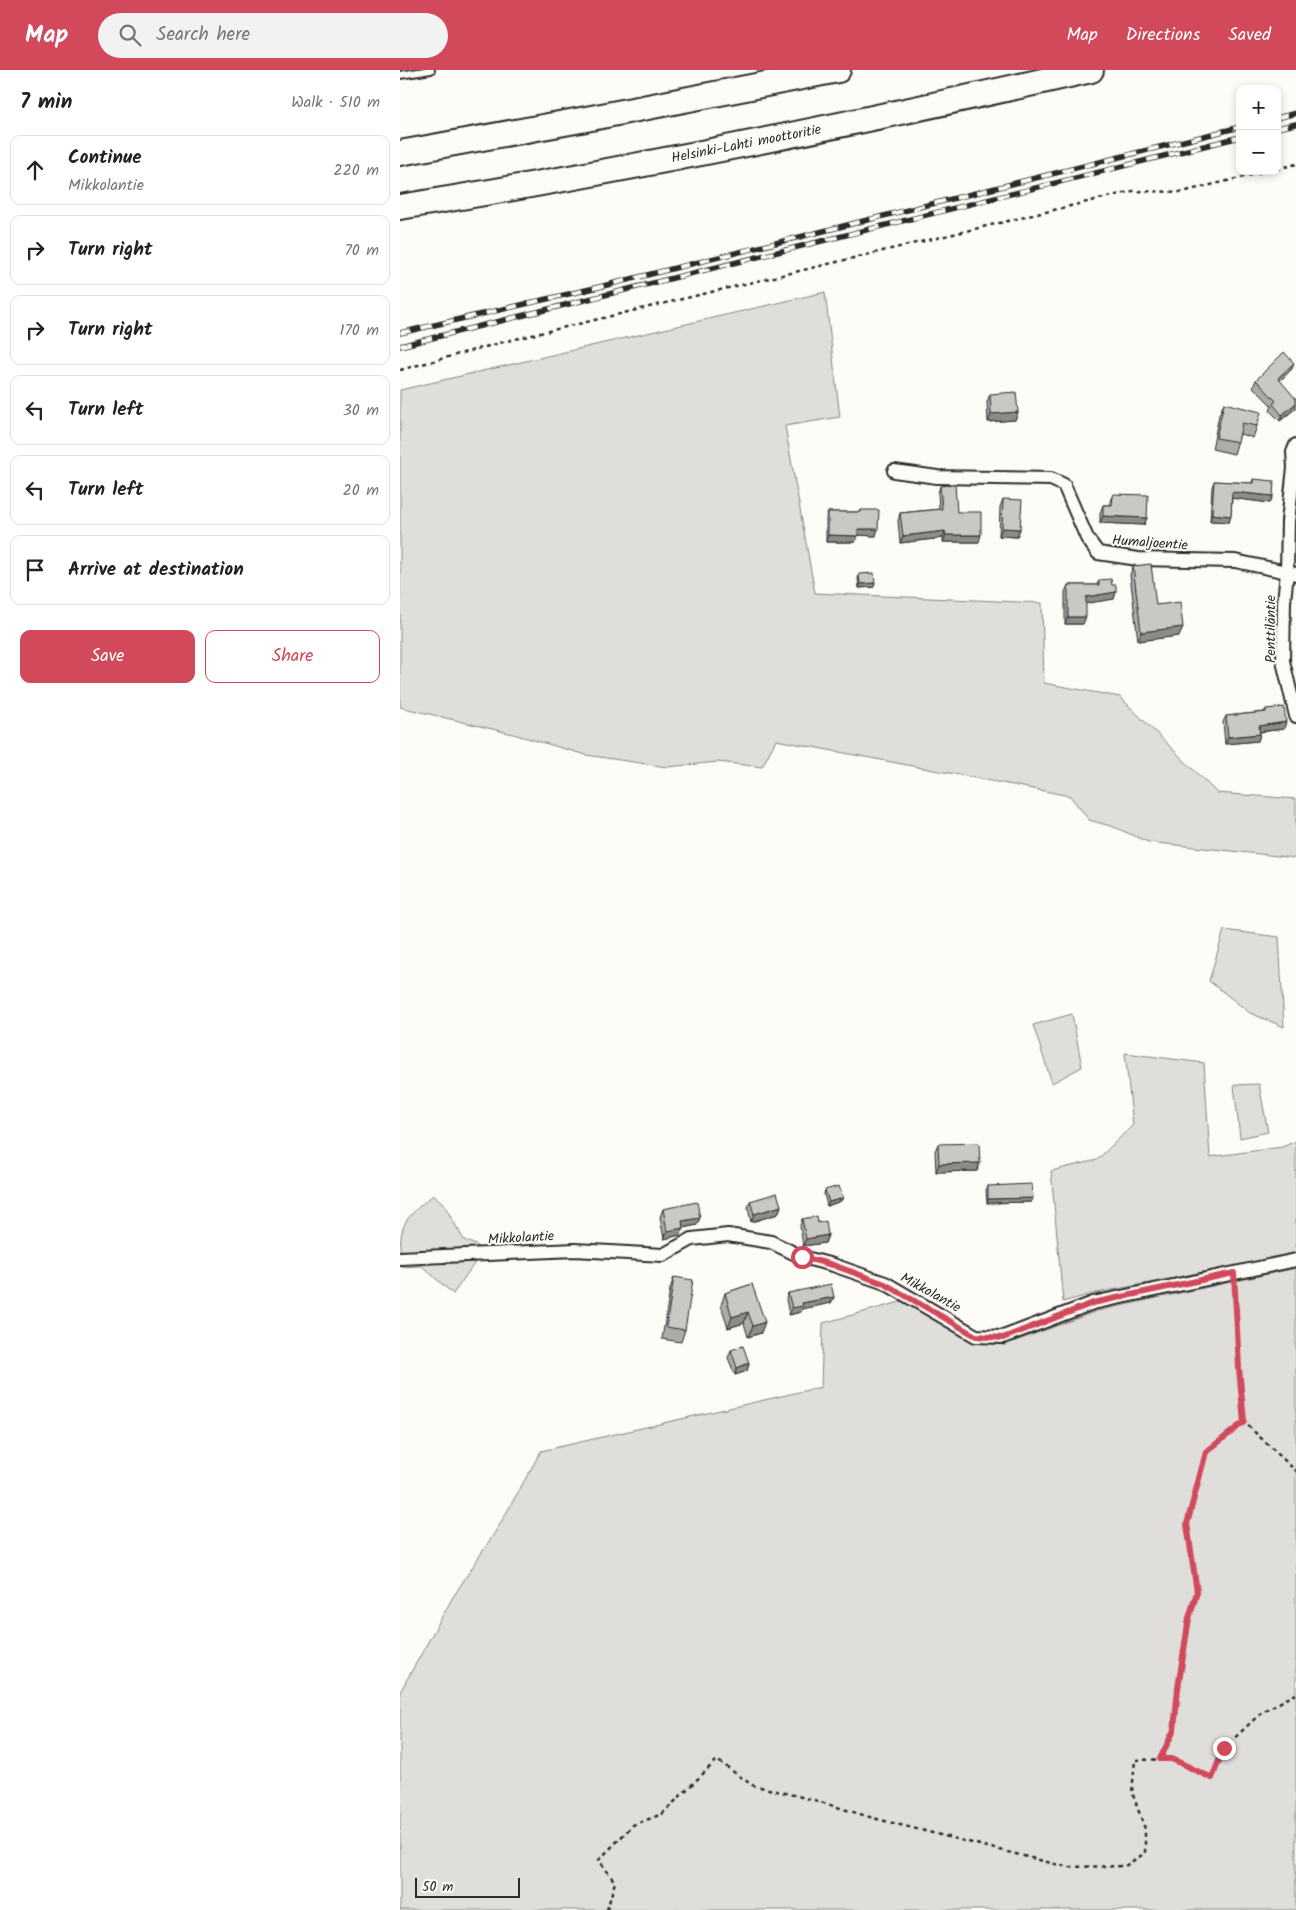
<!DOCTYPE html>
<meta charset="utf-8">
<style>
:root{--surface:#fff;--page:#f2f2f2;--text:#222;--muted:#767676;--line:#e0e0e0;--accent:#d1495b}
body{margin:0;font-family:Kalam,sans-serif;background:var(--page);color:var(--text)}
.controls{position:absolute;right:15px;top:15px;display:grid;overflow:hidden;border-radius:10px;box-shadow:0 2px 8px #0003}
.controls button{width:45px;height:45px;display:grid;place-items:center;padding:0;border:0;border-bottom:1px solid var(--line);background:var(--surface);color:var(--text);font:25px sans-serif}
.scale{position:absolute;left:15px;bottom:12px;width:105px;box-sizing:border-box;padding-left:5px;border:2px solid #2b2b2b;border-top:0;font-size:14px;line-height:18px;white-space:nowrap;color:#2b2b2b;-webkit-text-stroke:4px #fdfcf7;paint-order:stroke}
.stop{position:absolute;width:15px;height:15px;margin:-11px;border:4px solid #d1495b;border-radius:50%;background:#fff}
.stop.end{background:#d1495b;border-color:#fff;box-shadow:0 1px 5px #0008}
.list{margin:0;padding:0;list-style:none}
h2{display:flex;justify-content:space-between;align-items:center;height:65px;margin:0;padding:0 20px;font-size:21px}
h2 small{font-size:16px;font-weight:400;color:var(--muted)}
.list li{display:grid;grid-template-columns:32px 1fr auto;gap:15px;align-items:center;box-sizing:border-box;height:70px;margin:0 10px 10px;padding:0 10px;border:1px solid var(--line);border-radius:10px}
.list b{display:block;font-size:19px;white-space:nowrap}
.list p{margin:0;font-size:16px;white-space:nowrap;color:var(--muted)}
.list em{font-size:16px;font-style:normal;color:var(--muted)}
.actions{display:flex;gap:10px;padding:15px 20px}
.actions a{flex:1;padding:11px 0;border:1px solid var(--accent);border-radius:10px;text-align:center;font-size:18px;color:var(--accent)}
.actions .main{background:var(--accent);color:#fff}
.icon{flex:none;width:28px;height:28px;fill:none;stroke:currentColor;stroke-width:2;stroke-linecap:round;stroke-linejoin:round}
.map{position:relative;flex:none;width:896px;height:1840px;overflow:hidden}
header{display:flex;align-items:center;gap:30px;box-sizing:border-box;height:70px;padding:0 25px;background:var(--accent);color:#fff}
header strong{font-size:24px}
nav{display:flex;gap:28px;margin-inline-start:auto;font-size:18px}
.search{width:350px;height:45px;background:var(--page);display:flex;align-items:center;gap:12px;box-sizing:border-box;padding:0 18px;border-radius:28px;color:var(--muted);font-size:19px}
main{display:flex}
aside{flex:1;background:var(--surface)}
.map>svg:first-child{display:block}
</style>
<header>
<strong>Map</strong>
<div class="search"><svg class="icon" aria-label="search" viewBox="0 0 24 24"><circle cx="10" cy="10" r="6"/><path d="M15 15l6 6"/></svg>Search here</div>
<nav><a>Map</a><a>Directions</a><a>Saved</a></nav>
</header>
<main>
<aside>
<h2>7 min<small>Walk · 510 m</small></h2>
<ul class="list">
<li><svg class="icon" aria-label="ahead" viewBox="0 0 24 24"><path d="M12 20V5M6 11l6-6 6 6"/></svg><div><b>Continue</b><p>Mikkolantie</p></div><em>220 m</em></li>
<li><svg class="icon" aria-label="right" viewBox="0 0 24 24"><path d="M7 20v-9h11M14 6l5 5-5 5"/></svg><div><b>Turn right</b></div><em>70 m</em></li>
<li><svg class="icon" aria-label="right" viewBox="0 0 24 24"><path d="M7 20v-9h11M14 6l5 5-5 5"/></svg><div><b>Turn right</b></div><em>170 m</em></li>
<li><svg class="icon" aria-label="left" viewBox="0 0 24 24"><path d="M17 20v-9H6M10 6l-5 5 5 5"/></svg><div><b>Turn left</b></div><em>30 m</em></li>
<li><svg class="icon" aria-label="left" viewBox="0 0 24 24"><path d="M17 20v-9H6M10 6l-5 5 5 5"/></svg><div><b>Turn left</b></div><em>20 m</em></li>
<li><svg class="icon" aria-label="arrive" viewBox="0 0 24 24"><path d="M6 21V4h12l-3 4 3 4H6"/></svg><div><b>Arrive at destination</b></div></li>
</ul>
<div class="actions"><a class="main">Save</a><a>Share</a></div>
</aside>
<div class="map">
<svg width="896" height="1840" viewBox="0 0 896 1840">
<rect width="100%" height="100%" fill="#fdfcf7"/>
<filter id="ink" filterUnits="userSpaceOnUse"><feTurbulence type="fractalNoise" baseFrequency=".02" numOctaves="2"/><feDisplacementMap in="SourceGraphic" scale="10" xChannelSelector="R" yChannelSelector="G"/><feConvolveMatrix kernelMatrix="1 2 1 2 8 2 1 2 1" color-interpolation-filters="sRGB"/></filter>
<g filter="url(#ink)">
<path fill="#dfdeda" stroke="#858482" d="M 425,222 L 440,347 L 385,356 L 415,523 L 642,533 L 644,613 L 720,627 L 817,723 L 896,729 L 896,788 L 748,772 L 714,757 L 689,750 L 670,726 L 376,670 L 362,697 L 318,692 L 267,697 L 186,685 L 113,664 L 0,637 L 0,320 Z
M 824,860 L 879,867 L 884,957 L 850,943 L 809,911 Z
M 672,944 L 682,997 L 652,1013 L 633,955 Z
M 725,983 L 804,993 L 810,1087 L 882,1077 L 896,1071 L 896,1184 L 692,1224 L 663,1232 L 651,1101 L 697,1090 L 733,1055 Z
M 859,1014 L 868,1062 L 840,1068 L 834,1015 Z
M 33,1125 L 43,1133 L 64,1170 L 78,1176 L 74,1194 L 53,1224 L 22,1196 L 0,1197 C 0,1155 0,1152 33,1125 Z
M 896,1198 L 896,1840 L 0,1840 L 0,1622 L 53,1527 L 99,1456 L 141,1381 L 421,1317 L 423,1253 L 504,1231 L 572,1272 L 605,1275 L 697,1241 Z"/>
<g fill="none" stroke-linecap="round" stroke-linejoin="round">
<defs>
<path id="service" d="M 0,5 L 31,0"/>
<path id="minor" d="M 494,401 L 537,407 L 651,409 L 664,415 L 687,468 L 698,483 L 738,489 L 835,491 L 896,504
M 896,646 L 883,591 L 884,532 L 887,502 L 888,451 L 894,398 L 893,382 L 896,375
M 0,1188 L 175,1180 L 263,1185 L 292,1169 L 328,1165 L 371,1172 L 402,1187 L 433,1195 L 485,1213 L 576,1266 L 603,1267 L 693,1233 L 896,1190"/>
<path id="motorway" d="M 0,83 L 181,50 L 438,0
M 0,137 C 232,100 462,52 691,0"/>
</defs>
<use href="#service" stroke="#2b2b2b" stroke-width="10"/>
<use href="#minor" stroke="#2b2b2b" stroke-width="16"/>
<use href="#motorway" stroke="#2b2b2b" stroke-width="28"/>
<path stroke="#2b2b2b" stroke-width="2.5" stroke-dasharray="4 4" stroke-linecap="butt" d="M 877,99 L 896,94
M 0,300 L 107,271 L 733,121 L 782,122 L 868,101
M 835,1214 L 839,1298 L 844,1352 L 896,1401
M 760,1689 L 774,1660 L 778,1618 L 789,1548 L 797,1522 L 787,1454 L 806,1382 L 844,1352
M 207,1840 L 215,1812 L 199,1790 L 233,1755 L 262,1744 L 317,1690 L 352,1715 L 414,1730 L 473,1748 L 667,1797 L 725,1796 L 745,1783 L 745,1759 L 732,1722 L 735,1690 L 772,1689 L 812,1708 L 824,1678 L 862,1642 L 896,1624"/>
<use href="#service" stroke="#fdfcf7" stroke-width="6"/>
<use href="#minor" stroke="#fdfcf7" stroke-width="12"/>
<use href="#motorway" stroke="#fdfcf7" stroke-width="24"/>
<defs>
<path id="rail" d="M 877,48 L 896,43
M 877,58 L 896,54
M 0,263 L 199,217 L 840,57
M 0,276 L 840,67"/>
</defs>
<use href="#rail" stroke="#2b2b2b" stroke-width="5.5"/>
<use href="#rail" stroke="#fdfcf7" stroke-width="4" stroke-dasharray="11" stroke-linecap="butt"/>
</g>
<path fill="#adaca9" stroke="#2b2b2b" d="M 892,299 L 880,311 L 896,338 L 880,351 L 870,341 L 872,336 L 853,317 L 856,310 Z
M 590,324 L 618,342 L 615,350 L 588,352 L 587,332 Z
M 824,333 L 857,356 L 853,368 L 840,364 L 834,384 L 812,379 L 819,345 Z
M 853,409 L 873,426 L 870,433 L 832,428 L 831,446 L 829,452 L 810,451 L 812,417 L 814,411 L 852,413 Z
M 540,416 L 557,442 L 579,472 L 543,472 L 543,468 L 500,473 L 498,451 L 500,443 L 539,439 L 538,423 Z
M 713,424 L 747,448 L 744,455 L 700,453 L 700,443 L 703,435 L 710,435 L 710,431 Z
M 603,429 L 620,459 L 617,467 L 599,466 L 600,437 Z
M 461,440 L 476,466 L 458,465 L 455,472 L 426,472 L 426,448 L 428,442 L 460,442 Z
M 733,496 L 756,535 L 779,566 L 738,571 L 730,505 Z
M 459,504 L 474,517 L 459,518 L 458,508 Z
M 699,510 L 712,515 L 716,522 L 714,529 L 686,533 L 683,554 L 665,554 L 665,522 L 668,515 L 697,515 Z
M 866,639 L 884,659 L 860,662 L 860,664 L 858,671 L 825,674 L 823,652 L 826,646 L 864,642 Z
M 538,1074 L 580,1093 L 577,1101 L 536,1102 L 535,1081 Z
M 588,1116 L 633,1128 L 631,1132 L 587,1133 L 586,1120 Z
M 425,1120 L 441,1131 L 427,1136 L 424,1124 Z
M 350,1131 L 381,1136 L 378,1144 L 351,1152 L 348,1138 Z
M 263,1139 L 297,1155 L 283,1158 L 280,1165 L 264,1169 L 260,1147 Z
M 402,1149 L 418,1153 L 428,1165 L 425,1173 L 403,1176 L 400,1156 Z
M 274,1207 L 285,1260 L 281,1272 L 262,1269 L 270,1219 Z
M 352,1214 L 361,1263 L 348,1267 L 344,1253 L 328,1258 L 321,1235 L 325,1223 Z
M 388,1223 L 434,1227 L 431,1233 L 402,1239 L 401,1242 L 389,1245 L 386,1229 Z
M 331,1280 L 349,1293 L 347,1301 L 335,1305 L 328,1288 Z"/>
<path fill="#8d8c89" stroke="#2b2b2b" d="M 894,293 L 892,299 L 876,315 L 878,308 Z
M 896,333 L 896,338 L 880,351 L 882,345 Z
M 618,342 L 615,350 L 588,352 L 591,344 Z
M 832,422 L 873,426 L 870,433 L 830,428 Z
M 812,444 L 831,446 L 829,452 L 810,451 Z
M 703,446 L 747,448 L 744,455 L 700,453 Z
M 602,458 L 620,459 L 617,467 L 599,466 Z
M 458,459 L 478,459 L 476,466 L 455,465 Z
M 545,461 L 543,468 L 500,473 L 503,466 Z
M 428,465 L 458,466 L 455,472 L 426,472 Z
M 546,465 L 581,465 L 579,472 L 543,472 Z
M 475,513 L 474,517 L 459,518 L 460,514 Z
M 716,522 L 714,529 L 683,534 L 686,527 Z
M 668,547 L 686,547 L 683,554 L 665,554 Z
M 783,557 L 779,566 L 738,571 L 741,562 Z
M 886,652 L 884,659 L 857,662 L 859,656 Z
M 860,664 L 858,671 L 825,674 L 828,667 Z
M 580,1093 L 577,1101 L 536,1102 L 539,1094 Z
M 443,1128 L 441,1131 L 427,1136 L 429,1132 Z
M 633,1128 L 631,1132 L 587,1133 L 588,1129 Z
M 381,1136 L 378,1144 L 351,1152 L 354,1144 Z
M 300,1148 L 297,1155 L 283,1158 L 280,1165 L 264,1169 L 267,1161 L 282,1151 Z
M 428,1165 L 425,1173 L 403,1176 L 406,1169 Z
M 434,1227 L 431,1233 L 402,1239 L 401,1242 L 389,1245 L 392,1238 L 402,1233 Z
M 348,1242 L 344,1253 L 328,1258 L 332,1247 Z
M 365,1252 L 361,1263 L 348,1267 L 353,1256 Z
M 349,1293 L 347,1301 L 335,1305 L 337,1298 Z"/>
<path fill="#c9c8c4" stroke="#2b2b2b" d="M 884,282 L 894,293 L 878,308 L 896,329 L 896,333 L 882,345 L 873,334 L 876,331 L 856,310 Z
M 616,322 L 618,342 L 591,344 L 590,324 Z
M 824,333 L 861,342 L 857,356 L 842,353 L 838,372 L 816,368 Z
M 853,409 L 874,411 L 873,426 L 832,422 L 831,446 L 812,444 L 814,411 L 853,413 Z
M 555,414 L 557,442 L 581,442 L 581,465 L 546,465 L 545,461 L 503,466 L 500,443 L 542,439 L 540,416 Z
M 713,424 L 748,425 L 747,448 L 703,446 L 703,435 L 712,435 Z
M 603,429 L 622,430 L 620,459 L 602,458 Z
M 461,440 L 479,440 L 478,459 L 458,459 L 458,466 L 428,465 L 428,442 L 461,442 Z
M 751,494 L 756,535 L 780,532 L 783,557 L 741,562 L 733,496 Z
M 474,503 L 475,513 L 460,514 L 459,504 Z
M 711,509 L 712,515 L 716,515 L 716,522 L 686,527 L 686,547 L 668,547 L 668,515 L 699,515 L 699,510 Z
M 884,637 L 886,652 L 859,656 L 860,664 L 828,667 L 826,646 L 866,642 L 866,639 Z
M 579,1073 L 580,1093 L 539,1094 L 538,1074 Z
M 632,1114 L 633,1128 L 588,1129 L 588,1116 Z
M 439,1116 L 443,1128 L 429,1132 L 425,1120 Z
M 377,1123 L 381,1136 L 354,1144 L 350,1131 Z
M 297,1132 L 300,1148 L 282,1151 L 283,1158 L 267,1161 L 263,1139 Z
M 417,1146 L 418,1153 L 426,1151 L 428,1165 L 406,1169 L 402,1149 Z
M 274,1207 L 293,1210 L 285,1260 L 266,1257 Z
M 352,1214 L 365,1252 L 353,1256 L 348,1242 L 332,1247 L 325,1223 Z
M 431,1214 L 434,1227 L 402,1233 L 403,1236 L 392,1238 L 388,1223 Z
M 343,1276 L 349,1293 L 337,1298 L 331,1280 Z"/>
</g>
<g fill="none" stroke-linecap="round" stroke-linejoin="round" filter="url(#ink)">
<path stroke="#d1495b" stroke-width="6" d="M 402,1187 L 433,1195 L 485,1214 L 576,1266 L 603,1268 L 693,1233 L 834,1203 L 839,1298 L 844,1352 L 806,1382 L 787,1454 L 797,1522 L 789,1548 L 778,1618 L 774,1660 L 760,1689 L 772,1689 L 812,1708 L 824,1678"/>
</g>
<g text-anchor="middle" stroke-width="4" stroke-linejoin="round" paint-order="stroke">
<g font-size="14" fill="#2b2b2b" stroke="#fdfcf7">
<text transform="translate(346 73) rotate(-11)" y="5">Helsinki-Lahti moottoritie</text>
<text transform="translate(750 472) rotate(4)" y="5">Humaljoentie</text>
<text transform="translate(870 559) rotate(-90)" y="5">Penttiläntie</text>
<text transform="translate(121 1167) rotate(-3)" y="5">Mikkolantie</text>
<text transform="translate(531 1222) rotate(29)" y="5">Mikkolantie</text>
</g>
</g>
</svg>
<div class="controls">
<button>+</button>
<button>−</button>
</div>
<div class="scale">50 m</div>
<div class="stop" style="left:402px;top:1187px"></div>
<div class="stop end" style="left:824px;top:1678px"></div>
</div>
</main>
